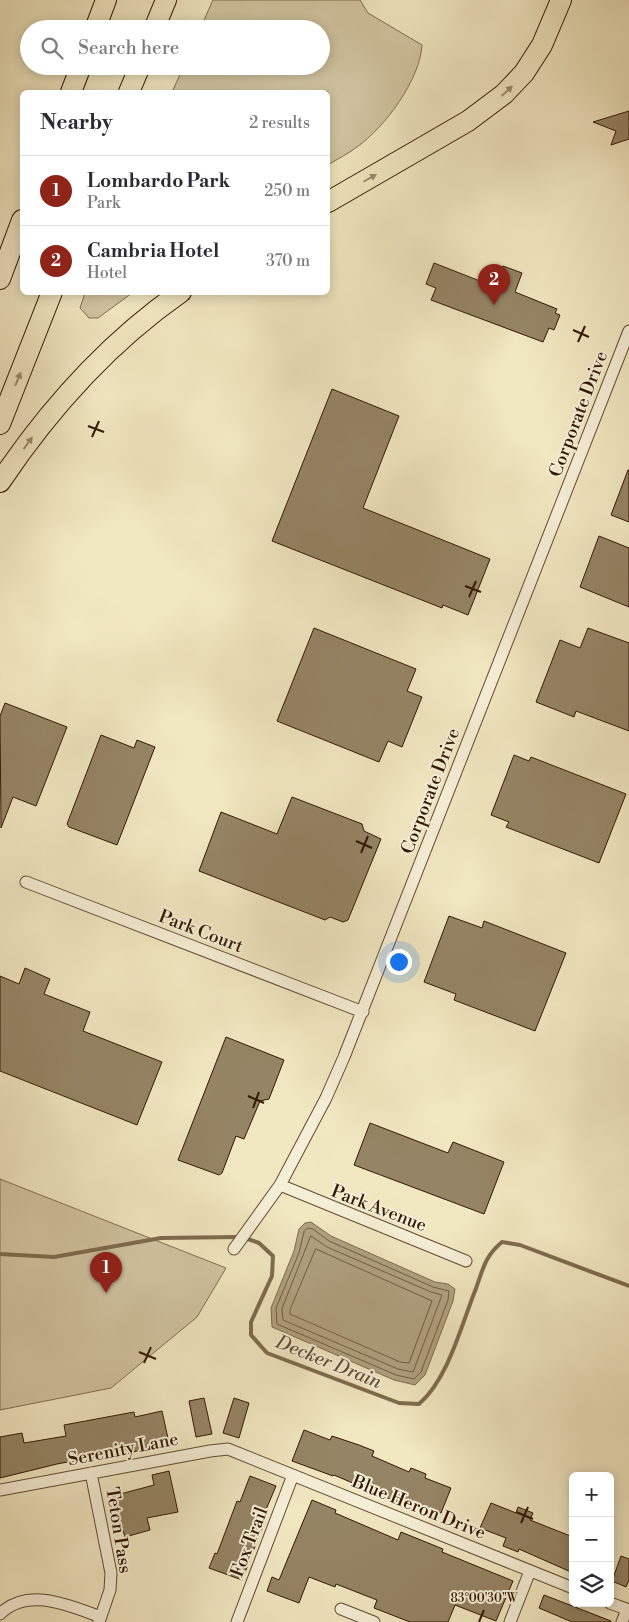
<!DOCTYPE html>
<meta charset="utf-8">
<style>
:root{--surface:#fff;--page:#f2f2f3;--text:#2b2b33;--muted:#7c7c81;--line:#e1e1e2;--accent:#8f2418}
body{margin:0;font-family:"Libre Bodoni",serif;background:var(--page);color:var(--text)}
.controls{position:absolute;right:15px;bottom:15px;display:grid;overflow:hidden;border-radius:8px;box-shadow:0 2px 12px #0003}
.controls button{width:45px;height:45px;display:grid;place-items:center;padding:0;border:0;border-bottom:1px solid var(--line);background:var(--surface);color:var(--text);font:25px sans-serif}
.you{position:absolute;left:398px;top:961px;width:18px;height:18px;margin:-12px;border:4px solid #fff;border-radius:50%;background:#1a73e8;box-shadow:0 0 0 8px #1a73e833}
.badge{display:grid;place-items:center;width:32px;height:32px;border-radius:50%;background:var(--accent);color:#fff;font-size:16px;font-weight:700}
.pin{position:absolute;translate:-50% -41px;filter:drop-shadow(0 1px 2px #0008)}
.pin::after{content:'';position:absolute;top:26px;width:18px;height:15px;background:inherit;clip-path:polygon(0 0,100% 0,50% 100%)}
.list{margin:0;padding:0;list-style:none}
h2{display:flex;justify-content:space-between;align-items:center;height:65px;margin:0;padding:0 20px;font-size:21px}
h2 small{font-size:16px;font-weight:400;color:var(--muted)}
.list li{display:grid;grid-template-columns:32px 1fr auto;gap:15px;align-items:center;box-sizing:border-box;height:70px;padding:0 20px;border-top:1px solid var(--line)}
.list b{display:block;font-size:19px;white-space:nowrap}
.list p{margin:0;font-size:16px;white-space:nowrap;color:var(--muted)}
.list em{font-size:16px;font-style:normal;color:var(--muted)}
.icon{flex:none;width:28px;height:28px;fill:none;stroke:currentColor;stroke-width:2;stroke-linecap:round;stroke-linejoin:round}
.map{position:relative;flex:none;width:629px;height:1622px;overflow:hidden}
.search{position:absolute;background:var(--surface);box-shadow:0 2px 12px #0003;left:20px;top:20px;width:310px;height:55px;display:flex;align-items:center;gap:12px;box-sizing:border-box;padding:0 18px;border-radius:28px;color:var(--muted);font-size:19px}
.panel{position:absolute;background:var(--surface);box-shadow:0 2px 12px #0003;left:20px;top:90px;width:310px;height:205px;border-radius:8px}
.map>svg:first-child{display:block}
</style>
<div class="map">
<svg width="629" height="1622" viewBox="0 0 629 1622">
<rect width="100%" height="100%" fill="#f1e7c1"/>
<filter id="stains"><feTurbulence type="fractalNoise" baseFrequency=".004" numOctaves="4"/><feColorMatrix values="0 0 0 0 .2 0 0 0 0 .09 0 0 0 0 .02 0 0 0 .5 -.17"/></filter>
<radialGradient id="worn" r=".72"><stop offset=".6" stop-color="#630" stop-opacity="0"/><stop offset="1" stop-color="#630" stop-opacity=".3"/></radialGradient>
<path fill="#d1c4a1" stroke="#826e52" d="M 213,0 L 360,0 L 368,13 L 422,45 C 420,80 385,127 357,147 C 348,154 337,159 328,165 L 328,92 L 172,92 L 184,66 L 321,66 L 321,29 L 200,29 Z
M 85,293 L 85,292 L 132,293 L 98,318 L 89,318 L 80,308 Z
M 0,1179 L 226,1268 L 197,1317 L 111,1388 L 0,1410 Z"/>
<path fill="#b0a180" stroke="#7e6b4e" d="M 311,1222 L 331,1236 L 435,1282 L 448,1284 L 455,1289 L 453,1301 L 425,1375 L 415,1385 L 394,1380 L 272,1327 L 271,1308 L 294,1251 L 299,1229 L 305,1223 Z"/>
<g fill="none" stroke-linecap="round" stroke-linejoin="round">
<path stroke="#715d41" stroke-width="1" d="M 308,1228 L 313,1229 L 329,1241 L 433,1287 L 449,1291 L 448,1300 L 421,1372 L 414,1379 L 396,1375 L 277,1324 L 276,1308 L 299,1253 L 304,1232 Z
M 311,1236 L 327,1247 L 431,1292 L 442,1295 L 413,1372 L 398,1369 L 283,1320 L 282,1309 Z
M 316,1249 L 432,1301 L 409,1363 L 400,1362 L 290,1314 L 290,1310 Z"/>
<path stroke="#7e6b4e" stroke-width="4" d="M 245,1238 L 259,1243 L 273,1256 L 272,1276 L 251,1322 L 251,1335 L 267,1353 L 399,1403 L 419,1404 C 448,1379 461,1326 475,1291 C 483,1270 484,1257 502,1242 L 520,1245 L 629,1286
M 0,1254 L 54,1257 L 161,1238 L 239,1237"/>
</g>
<path fill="#958465" stroke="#321902" d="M 629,111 L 629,139 L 611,145 L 616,131 L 593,122 Z
M 434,263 L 485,283 L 487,279 L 496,283 L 503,266 L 522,273 L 515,292 L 557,309 L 555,313 L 560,315 L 554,330 L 549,328 L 543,342 L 431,300 L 436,288 L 426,284 Z
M 332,389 L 399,416 L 363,508 L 490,559 L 468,615 L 443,605 L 442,608 L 272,541 Z
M 628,470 L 629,470 L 629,522 L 611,515 Z
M 599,536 L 629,548 L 629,607 L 580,587 Z
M 314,628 L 416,669 L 407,691 L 422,697 L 402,747 L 388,741 L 379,762 L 277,721 Z
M 588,628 L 629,643 L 629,731 L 576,711 L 574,717 L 536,702 L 560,640 L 580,648 Z
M 5,703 L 67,727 L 36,806 L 13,797 L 1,828 L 0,716 Z
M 101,735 L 134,748 L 137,740 L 155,747 L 117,845 L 69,827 L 67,824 Z
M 514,755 L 529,761 L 531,757 L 626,794 L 599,863 L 506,827 L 509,822 L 491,815 Z
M 292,797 L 362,824 L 364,831 L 381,839 L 348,920 L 343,922 L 330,917 L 325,920 L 199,871 L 221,812 L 277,834 Z
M 449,916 L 482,928 L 484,921 L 566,953 L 535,1031 L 454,1000 L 456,994 L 424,982 Z
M 25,968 L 50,979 L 44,994 L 90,1012 L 83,1031 L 162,1062 L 137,1125 L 0,1071 L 0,976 L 19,984 Z
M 226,1037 L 284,1060 L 269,1099 L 260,1101 L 244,1139 L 236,1136 L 222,1173 L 219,1175 L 178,1160 Z
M 370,1123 L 448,1153 L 453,1142 L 504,1162 L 484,1214 L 354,1165 Z
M 204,1398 L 212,1434 L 196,1437 L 189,1401 Z
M 234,1398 L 249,1403 L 239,1438 L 223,1433 Z
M 162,1411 L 169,1443 L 113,1457 L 99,1459 L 99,1456 L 57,1464 L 0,1478 L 0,1437 L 22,1433 L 24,1443 L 66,1436 L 64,1425 L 134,1412 L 135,1417 Z
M 304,1430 L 330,1440 L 332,1436 L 359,1445 L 374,1451 L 372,1456 L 409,1472 L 411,1468 L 426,1474 L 425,1478 L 451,1488 L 441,1513 L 415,1503 L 413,1509 L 334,1475 L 333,1476 L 292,1461 Z
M 169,1471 L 178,1512 L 147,1518 L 150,1530 L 125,1537 L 113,1496 L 154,1485 L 152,1475 Z
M 250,1476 L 276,1486 L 265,1512 L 268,1513 L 242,1580 L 209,1568 L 215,1553 L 217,1554 L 237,1501 L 240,1502 Z
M 312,1500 L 336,1510 L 335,1513 L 398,1540 L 401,1532 L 443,1549 L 442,1552 L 513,1581 L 496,1621 L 455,1605 L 448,1622 L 410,1622 L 374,1608 L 377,1600 L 336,1584 L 335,1587 L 309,1577 L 299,1603 L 267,1591 L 272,1577 L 279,1580 Z
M 491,1503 L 516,1513 L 518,1507 L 533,1513 L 530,1520 L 573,1537 L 573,1566 L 571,1572 L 519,1549 L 518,1552 L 503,1546 L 506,1538 L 480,1528 Z
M 621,1556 L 629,1559 L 629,1580 L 626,1587 L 612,1581 Z
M 544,1595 L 611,1621 L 611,1622 L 572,1622 L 539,1608 Z"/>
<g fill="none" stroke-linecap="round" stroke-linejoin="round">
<defs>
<path id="street" d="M 26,882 L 363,1012
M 280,1185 L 466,1261
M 234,1249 L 280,1185 L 326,1098 L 344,1057 L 629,331
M 91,1473 L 111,1573 L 110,1590 L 99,1622
M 0,1490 L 210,1451 L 228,1449 L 573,1588
M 610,1603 L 629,1610
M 341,1609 L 374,1622
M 0,1614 C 28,1586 70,1606 101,1617
M 237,1622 L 293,1475
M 510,1622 L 530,1571
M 622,1622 L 627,1610"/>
<path id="highway" d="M 95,29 L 106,0
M 154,29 L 166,0
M 71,92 L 81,66
M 129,92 L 140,66
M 328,202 L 468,121 L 504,94 L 524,73 L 542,45 L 561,0
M 0,279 L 22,220
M 0,424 L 52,292
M 0,482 C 49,409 108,343 181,292"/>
</defs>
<use href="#street" stroke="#624c32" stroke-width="13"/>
<use href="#highway" stroke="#321902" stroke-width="22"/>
<use href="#street" stroke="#f6efd7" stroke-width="11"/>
<use href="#highway" stroke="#f1e7c1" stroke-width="20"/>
</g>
<defs><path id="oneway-solid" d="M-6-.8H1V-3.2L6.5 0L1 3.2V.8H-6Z" transform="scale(1.25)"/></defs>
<g fill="#9b8a6b">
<use href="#oneway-solid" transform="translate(507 91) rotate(-43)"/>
<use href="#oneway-solid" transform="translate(370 178) rotate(-30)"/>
<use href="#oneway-solid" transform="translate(18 379) rotate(-68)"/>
<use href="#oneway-solid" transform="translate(28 443) rotate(-54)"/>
</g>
<path fill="none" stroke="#321902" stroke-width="2" d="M 573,330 L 589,337M 578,342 L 585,326M 88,426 L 104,432M 92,437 L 99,421M 465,586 L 481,592M 469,597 L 476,581M 356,841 L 372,848M 361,853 L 368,836M 248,1096 L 264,1103M 253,1108 L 259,1092M 139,1352 L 156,1359M 144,1363 L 151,1347M 516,1512 L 533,1519M 521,1523 L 528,1507M 479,1622 L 484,1610"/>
<g text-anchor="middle" stroke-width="4" stroke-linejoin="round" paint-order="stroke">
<g font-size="18" fill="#321902" stroke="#f6efd7">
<text transform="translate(578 414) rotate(-69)" y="6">Corporate Drive</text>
<text transform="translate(430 791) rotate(-69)" y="6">Corporate Drive</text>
<text transform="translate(201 931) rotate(21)" y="6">Park Court</text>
<text transform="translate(379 1208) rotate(21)" y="6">Park Avenue</text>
<text transform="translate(123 1449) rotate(-11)" y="6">Serenity Lane</text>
<text transform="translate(419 1507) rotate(22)" y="6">Blue Heron Drive</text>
<text transform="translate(119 1530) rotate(81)" y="6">Teton Pass</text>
<text transform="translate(249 1542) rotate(-69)" y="6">Fox Trail</text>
</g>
<g font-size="19" font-style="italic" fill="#644f34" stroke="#f6efd7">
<text transform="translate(329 1361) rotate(22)" y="7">Decker Drain</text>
</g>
</g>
<g font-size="12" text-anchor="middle" fill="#321902" stroke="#f6efd7" stroke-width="4" stroke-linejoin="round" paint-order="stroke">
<text x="484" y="1602">83°00'30"W</text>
</g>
<rect width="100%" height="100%" filter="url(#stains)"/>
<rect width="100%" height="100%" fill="url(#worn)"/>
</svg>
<div class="controls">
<button>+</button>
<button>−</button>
<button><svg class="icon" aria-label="layers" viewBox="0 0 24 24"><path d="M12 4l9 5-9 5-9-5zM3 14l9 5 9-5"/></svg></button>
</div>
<div class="you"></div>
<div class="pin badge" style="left:106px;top:1293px">1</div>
<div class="pin badge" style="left:494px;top:305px">2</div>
<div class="search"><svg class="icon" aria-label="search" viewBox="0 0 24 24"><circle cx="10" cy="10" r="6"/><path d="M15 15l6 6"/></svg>Search here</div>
<section class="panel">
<h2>Nearby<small>2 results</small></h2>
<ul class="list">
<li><span class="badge">1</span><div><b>Lombardo Park</b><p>Park</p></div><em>250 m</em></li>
<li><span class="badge">2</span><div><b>Cambria Hotel</b><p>Hotel</p></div><em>370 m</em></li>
</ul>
</section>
</div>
